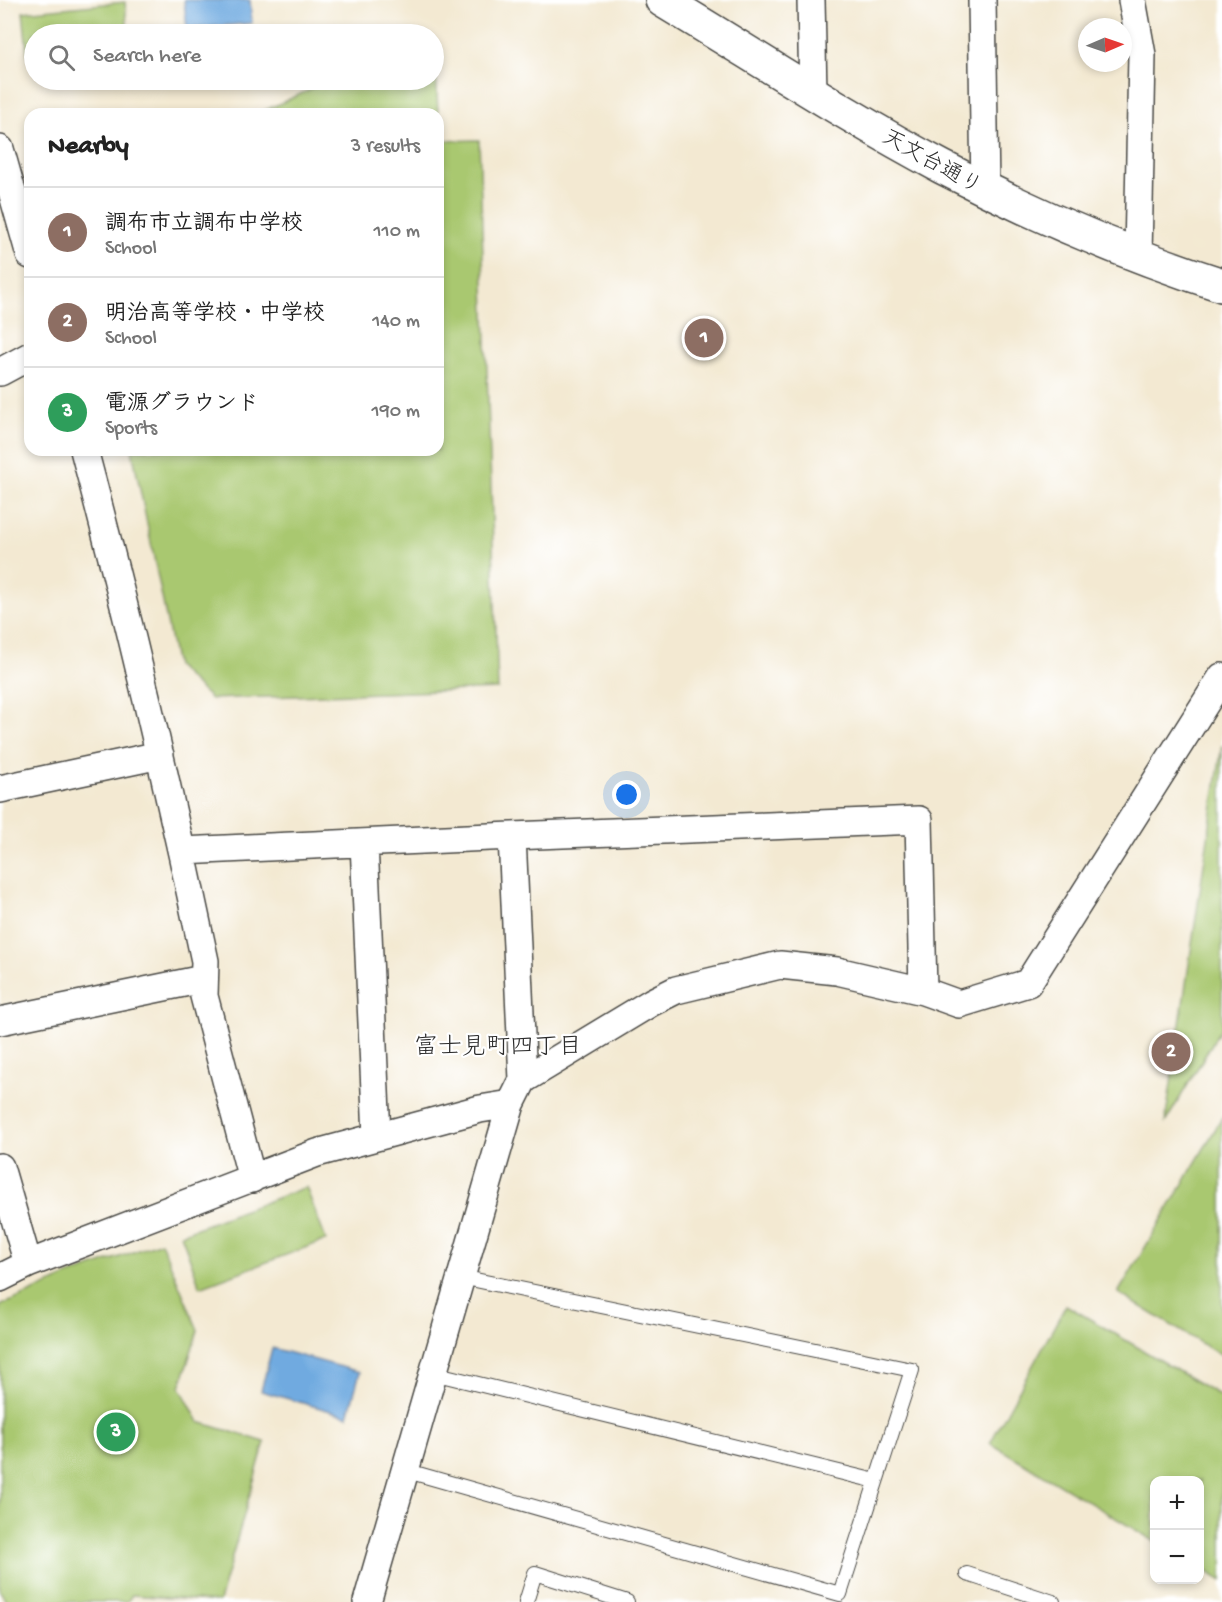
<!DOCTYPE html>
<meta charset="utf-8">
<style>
:root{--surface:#fff;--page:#f2f2f2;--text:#222;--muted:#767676;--line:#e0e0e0;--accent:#d1495b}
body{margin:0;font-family:"Gochi Hand","Klee One",sans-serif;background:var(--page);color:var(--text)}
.controls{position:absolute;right:18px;bottom:18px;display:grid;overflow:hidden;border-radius:12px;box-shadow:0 3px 9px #0003}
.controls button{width:54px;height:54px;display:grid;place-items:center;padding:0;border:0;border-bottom:2px solid var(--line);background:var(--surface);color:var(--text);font:30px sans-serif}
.compass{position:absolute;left:1078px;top:18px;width:54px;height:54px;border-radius:50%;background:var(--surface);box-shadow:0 3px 9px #0003;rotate:88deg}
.you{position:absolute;left:627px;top:795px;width:21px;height:21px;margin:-15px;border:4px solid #fff;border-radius:50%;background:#1a73e8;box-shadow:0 0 0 9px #1a73e833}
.badge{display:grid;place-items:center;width:39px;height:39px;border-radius:50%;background:var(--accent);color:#fff;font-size:20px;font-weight:700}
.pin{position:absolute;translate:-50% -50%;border:3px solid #fff;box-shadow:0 2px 6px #0006}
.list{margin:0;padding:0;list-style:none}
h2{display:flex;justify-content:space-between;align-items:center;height:78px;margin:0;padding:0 24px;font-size:26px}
h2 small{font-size:20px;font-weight:400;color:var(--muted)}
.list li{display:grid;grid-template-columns:39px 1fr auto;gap:18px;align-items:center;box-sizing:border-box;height:90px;padding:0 24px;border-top:2px solid var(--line)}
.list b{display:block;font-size:22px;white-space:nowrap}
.list p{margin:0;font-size:20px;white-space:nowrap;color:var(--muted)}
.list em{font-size:20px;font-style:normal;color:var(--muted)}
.icon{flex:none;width:33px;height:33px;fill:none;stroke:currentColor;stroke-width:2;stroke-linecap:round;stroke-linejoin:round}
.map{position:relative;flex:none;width:1222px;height:1602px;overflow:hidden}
.search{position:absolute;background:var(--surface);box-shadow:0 3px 9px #0003;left:24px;top:24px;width:420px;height:66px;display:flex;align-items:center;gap:15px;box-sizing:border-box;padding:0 21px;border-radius:33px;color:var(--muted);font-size:22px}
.panel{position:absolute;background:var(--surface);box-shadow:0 3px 9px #0003;left:24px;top:108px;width:420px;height:348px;border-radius:18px}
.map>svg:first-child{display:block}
</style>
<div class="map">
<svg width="1222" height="1602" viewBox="0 0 1222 1602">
<rect width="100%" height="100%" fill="#fff"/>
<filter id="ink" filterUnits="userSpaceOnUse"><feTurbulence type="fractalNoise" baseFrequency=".0167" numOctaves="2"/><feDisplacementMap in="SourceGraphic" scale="12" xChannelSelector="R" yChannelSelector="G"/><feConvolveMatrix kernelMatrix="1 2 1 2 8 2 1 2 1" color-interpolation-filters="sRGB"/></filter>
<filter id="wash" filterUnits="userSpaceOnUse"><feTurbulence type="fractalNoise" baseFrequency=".008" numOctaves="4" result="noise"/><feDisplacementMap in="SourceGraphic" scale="24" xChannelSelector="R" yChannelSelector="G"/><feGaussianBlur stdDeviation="1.35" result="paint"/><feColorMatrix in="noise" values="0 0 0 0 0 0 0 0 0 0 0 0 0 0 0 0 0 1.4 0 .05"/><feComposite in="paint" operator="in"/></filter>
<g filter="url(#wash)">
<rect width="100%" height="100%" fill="#f3e9d2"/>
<path fill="#a9c86f" stroke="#6a7a4d" stroke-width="1.5" d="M 125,2 L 128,34 L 34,34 L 34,59 L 28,60 L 23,12 Z
M 434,70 L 436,70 L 438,114 L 257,114 L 331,80 L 434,80 Z
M 438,123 L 439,141 L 479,140 L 498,689 L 211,699 L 176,666 L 132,450 L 438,450 Z
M 1222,745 L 1222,1027 L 1165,1123 Z
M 1222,1118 L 1222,1356 L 1118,1293 Z
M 306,1187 L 326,1240 L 200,1287 L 181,1234 Z
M 161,1242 L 198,1330 L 180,1387 L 199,1422 L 265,1442 L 219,1602 L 132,1595 L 127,1602 L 7,1602 L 0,1591 L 0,1306 L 70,1275 Z
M 1066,1305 L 1222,1397 L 1222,1581 L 1200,1567 L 1200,1480 L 1154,1480 L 1154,1541 L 990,1443 Z"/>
<path fill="#70aae0" stroke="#4e6a86" stroke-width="1.5" d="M 184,0 L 250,0 L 252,23 L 187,29 Z
M 272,1348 L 360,1372 L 348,1416 L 261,1391 Z"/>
</g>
<g filter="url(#ink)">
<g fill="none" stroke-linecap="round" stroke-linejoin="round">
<defs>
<path id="service" d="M 433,1373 L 876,1481
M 404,1470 L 840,1594 L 912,1370 L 461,1277
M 967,1574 L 1053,1602
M 526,1602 L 535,1573 L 627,1602"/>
<path id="minor" d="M 811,0 L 813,92
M 982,0 L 985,189
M 1132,0 L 1142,55 L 1138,255
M 0,149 L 30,255
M 0,372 L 30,356
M 84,450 C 129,619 169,789 205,961 L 204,996 L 252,1179
M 0,789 L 160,755
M 512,836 L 523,1080
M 364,843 L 377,1136
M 182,851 L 512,836 L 919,820 L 923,991
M 0,1021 L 203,979
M 0,1167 L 28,1264
M 0,1278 L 28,1264 L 317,1153 L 480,1109 L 511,1104
M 367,1602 L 511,1104 L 523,1080 L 652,1002 L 676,990 L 780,965 L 837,971 L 923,991 L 959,1004 L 1028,983 L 1222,677"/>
<path id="secondary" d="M 662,0 C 755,56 846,116 942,167 C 1032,214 1126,254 1222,285"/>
</defs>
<use href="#service" stroke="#494844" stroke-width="16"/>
<use href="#minor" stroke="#494844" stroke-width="30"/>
<use href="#secondary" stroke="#494844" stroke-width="36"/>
<use href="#service" stroke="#fff" stroke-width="14"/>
<use href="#minor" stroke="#fff" stroke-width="27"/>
<use href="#secondary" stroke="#fff" stroke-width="33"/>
</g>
</g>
<g text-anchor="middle" stroke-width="4.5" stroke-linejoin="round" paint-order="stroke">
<g font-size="22" fill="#2b2b2b" stroke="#fff">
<text transform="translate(933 160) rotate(29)" y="8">天文台通り</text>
</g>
<g font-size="24" fill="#2b2b2b" stroke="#fff">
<text x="498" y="1053">富士見町四丁目</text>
</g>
</g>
</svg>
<div class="controls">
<button>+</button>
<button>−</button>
</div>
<svg class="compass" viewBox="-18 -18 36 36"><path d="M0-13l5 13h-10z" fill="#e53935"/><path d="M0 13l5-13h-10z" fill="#767676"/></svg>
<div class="you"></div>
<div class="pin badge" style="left:704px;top:338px;background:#8d6e63">1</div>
<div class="pin badge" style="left:1171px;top:1052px;background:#8d6e63">2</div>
<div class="pin badge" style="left:116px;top:1432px;background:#2e9e5b">3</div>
<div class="search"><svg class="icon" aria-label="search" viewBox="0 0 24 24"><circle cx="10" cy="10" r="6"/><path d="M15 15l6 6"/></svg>Search here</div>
<section class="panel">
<h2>Nearby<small>3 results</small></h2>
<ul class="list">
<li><span class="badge" style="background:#8d6e63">1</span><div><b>調布市立調布中学校</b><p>School</p></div><em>110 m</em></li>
<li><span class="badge" style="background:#8d6e63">2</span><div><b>明治高等学校・中学校</b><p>School</p></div><em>140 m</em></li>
<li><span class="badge" style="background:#2e9e5b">3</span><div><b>電源グラウンド</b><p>Sports</p></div><em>190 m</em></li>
</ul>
</section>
</div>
